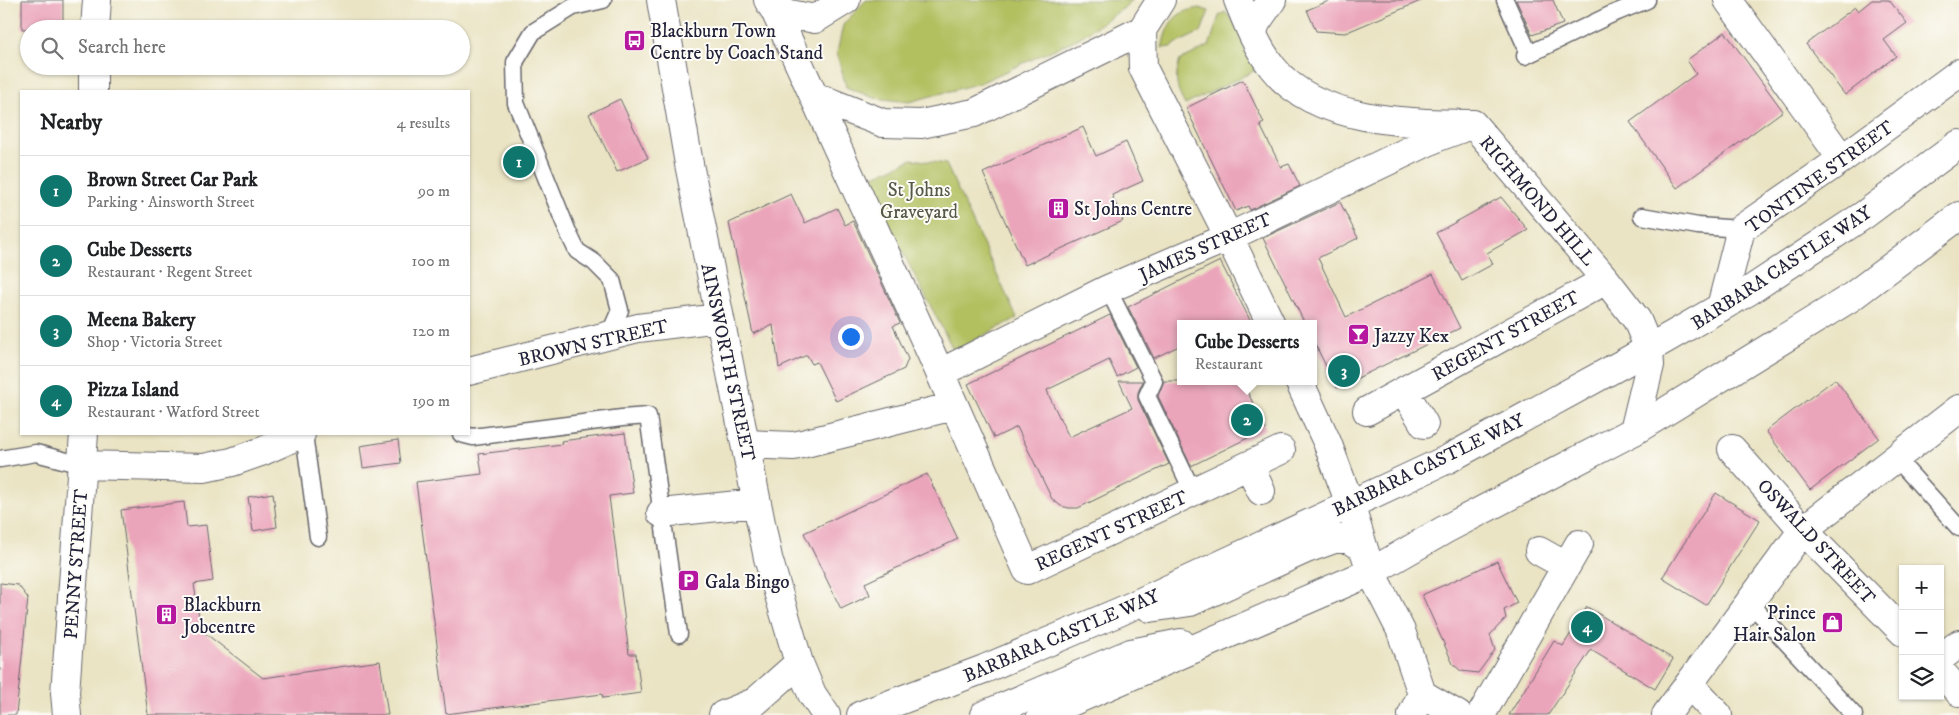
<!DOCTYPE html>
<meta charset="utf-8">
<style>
:root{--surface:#fff;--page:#f2f2f2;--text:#202124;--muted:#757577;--line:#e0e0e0;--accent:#0f766e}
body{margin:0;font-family:"IM FELL DW Pica",serif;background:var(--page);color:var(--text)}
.controls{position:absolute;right:15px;bottom:15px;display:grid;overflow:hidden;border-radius:0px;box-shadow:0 1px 4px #0004}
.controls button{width:45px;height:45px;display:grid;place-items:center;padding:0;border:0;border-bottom:1px solid var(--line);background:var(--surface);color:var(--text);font:25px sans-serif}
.you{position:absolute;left:850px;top:336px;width:18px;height:18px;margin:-12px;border:4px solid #fff;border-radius:50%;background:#1a73e8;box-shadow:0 0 0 8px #1a73e833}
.badge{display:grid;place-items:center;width:32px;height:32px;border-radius:50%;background:var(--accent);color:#fff;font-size:16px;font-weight:700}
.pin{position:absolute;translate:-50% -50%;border:2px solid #fff;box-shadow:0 1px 5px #0006}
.popup{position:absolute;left:1177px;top:320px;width:140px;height:65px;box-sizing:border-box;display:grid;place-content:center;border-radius:0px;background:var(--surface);filter:drop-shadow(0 1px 4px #0005);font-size:16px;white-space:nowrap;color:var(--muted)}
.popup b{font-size:19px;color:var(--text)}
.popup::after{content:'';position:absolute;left:50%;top:100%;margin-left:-10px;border:10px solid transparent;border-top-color:var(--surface)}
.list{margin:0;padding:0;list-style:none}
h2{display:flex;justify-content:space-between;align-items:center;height:65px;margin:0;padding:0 20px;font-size:21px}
h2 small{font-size:16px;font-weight:400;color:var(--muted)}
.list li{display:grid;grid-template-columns:32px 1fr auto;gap:15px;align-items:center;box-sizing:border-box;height:70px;padding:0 20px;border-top:1px solid var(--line)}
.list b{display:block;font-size:19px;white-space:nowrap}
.list p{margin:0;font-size:16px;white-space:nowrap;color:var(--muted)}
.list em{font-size:16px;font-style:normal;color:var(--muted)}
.icon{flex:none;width:28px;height:28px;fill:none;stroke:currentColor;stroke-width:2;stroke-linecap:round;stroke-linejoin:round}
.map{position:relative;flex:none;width:1959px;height:715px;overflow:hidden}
.search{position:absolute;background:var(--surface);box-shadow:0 1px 4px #0004;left:20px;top:20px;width:450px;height:55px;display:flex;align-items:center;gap:12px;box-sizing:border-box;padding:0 18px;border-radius:28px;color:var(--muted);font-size:19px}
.panel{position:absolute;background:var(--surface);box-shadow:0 1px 4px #0004;left:20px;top:90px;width:450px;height:345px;border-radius:0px}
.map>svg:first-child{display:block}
</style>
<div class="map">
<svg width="1959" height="715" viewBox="0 0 1959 715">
<rect width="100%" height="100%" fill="#fdfcf7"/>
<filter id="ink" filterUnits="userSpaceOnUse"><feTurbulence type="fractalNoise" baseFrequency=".02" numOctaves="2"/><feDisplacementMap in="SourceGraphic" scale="10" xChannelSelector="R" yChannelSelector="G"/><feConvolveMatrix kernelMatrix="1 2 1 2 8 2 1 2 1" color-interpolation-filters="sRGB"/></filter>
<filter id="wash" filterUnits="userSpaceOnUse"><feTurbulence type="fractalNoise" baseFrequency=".0096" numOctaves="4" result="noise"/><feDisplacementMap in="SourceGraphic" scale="20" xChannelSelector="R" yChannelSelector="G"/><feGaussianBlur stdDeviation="1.12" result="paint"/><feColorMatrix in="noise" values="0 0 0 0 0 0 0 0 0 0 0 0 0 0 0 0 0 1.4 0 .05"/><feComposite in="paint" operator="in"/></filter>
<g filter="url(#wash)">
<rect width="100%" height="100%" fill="#eae4c4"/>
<path fill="#b3c061" stroke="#6a714e" d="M 866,0 L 1131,0 L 1127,6 L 1079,38 L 980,83 L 909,102 L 874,98 L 846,87 L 837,53 L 843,25 Z
M 1199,8 L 1209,11 L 1201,32 L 1175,44 L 1173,47 L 1162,48 C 1167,24 1173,12 1199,8 Z
M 1225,12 L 1236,24 L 1258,69 L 1185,105 C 1176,89 1174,78 1180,60 L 1209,46 L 1219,16 Z
M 912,159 L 946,164 L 1017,318 L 954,351 L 865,180 Z"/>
<g id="blocks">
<path fill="#eba5bb" d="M 22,0 L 63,0 L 63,29 L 22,29 Z
M 1331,0 L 1423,0 L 1345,33 L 1316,31 L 1307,10 Z
M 1516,0 L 1553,0 L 1563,24 L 1532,35 Z
M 1872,0 L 1889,0 L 1907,23 L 1884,40 L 1896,56 L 1845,95 L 1806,44 L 1855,7 L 1858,11 Z
M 1725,32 L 1783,111 L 1677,188 L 1630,122 L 1696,74 L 1687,60 Z
M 1243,80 L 1264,123 L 1260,125 L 1281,167 L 1289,164 L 1300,186 L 1250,210 L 1248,206 L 1236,211 L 1186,108 Z
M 620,99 L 648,158 L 617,172 L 589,114 Z
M 1083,127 L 1096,156 L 1126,142 L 1143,181 L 1112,195 L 1123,221 L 1025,265 L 983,173 Z
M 791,194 L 805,223 L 837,208 L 845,225 L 853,221 L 900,323 L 893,326 L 908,359 L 904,369 L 836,401 L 817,362 L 812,364 L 807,355 L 779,368 L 773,325 L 753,334 L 729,223 Z
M 1501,197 L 1528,230 L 1487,253 L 1493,264 L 1462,281 L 1436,233 Z
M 1340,202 L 1358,238 L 1318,258 L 1346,317 L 1433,274 L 1460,328 L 1337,388 L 1313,340 L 1313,324 L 1305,324 L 1263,238 Z
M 1220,261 L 1252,324 L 1181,324 L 1181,345 L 1154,358 L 1128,307 Z
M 1110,315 L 1136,367 L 1117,377 L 1109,360 L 1047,390 L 1049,396 L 1069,437 L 1132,408 L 1119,381 L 1143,381 L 1138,392 L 1138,400 L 1169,464 L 1078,508 L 1069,508 L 1061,506 L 1052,499 L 1017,427 L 994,438 L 968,384 Z
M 1835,379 L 1879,438 L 1810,490 L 1766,431 Z
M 1164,381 L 1242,381 L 1266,429 L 1191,466 L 1158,396 Z
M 625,433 L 633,493 L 609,496 L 629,654 L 636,654 L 641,693 L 603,698 L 602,694 L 446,714 L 416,482 L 482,474 L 479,454 L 562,444 L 561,441 Z
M 398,440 L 401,463 L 363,468 L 360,446 Z
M 927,474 L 958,539 L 865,583 L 870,595 L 841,609 L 804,533 Z
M 273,493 L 277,527 L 253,531 L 248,497 Z
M 1716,493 L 1760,520 L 1706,605 L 1662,578 Z
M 184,502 L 187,527 L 206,525 L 213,581 L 194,584 L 201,630 L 263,678 L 380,661 L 388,715 L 148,715 L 121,510 Z
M 1497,561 L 1517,603 L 1504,610 L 1506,618 L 1490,635 L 1495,650 L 1478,673 L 1461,671 L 1453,664 L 1422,595 Z
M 0,583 L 18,585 L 28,598 L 16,715 L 0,715 Z
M 1587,607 L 1673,659 L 1655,689 L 1591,650 L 1548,715 L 1509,715 L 1554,641 L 1563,646 Z"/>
</g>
</g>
<g filter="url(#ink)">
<use href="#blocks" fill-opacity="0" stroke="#68666b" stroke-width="1"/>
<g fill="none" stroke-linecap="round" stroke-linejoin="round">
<defs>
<path id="lane" d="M 603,0 L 573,7 L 533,32 L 515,62 L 516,103 L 568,232 L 577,251 L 594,262 L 612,280 L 620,310 L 609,335
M 1505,0 L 1527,49 L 1525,56 L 1610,15 L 1647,0
M 1642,216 L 1698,226 L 1741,229
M 1108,289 L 1154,381 L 1147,396 L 1193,492
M 304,434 L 318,537
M 461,434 L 473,437 L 622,418 L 648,416 L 679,634
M 1896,458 L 1959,528
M 0,459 L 36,453 L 82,465
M 1750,603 L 1854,715"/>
<path id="street" d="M 661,0 L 689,164 L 768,558 L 799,663 L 812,694 L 826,715
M 768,0 L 775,11 L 940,373 L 1027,570 L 1281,450
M 1238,0 C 1247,23 1257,48 1273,68 C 1315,122 1410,124 1473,124 L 1606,280 L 1637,320 L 1649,349 L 1650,365 L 1634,431
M 1728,0 L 1842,159
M 775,11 L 815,19 L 846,0
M 95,29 L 97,0
M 1142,30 L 1143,68 L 1229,237 L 1271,324
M 1253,32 L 1256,23 L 1272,0
M 93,91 L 93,66
M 814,96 L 883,123 L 921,124 L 974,113 L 1142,30 L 1161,0
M 1721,307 L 1741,229 L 1842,159 L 1959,73
M 469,371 L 638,328 L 719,318
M 940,373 L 1108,289 L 1229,237 L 1438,137 L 1460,129
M 1299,381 L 1327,442 L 1350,504 L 1371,572 L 1401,631 L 1422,694 L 1412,715
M 1404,391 L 1424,424
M 1367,411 L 1606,280
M 746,444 L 794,446 L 954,406
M 1732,449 L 1803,530 L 1903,632
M 82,465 L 204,468 L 232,462 L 263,451 L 301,434
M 1249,465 L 1261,491
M 661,513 L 757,503
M 1539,551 L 1566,566
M 1940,658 L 1959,644
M 1940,671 L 1959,692
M 1690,685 L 1718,715
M 1422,694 L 1458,715
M 67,715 L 65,693 L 84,434
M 723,715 L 755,702 L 799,663
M 1481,715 L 1579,544
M 1666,715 L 1803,530 L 1959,409"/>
<path id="highway" d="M 1150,608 L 1190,602 L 1306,549 L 1334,539 L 1347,539 L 1362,546
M 861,715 L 984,669 L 1119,612 L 1448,459 L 1622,364 L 1749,291 L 1864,215 L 1959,144
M 984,715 L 1131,653 L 1181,643
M 1041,715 L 1371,572 L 1446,529 L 1634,431 L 1850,298 L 1959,216"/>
</defs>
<use href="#lane" stroke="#68666b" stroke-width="19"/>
<use href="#street" stroke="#68666b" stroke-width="30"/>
<use href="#highway" stroke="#68666b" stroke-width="30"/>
<use href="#lane" stroke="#fff" stroke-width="16"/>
<use href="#street" stroke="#fff" stroke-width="28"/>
<use href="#highway" stroke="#fff" stroke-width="28"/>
</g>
</g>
<defs>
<symbol id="bus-square" viewBox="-11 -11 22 22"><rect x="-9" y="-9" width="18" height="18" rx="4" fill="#b5179e" stroke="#fdfcf7"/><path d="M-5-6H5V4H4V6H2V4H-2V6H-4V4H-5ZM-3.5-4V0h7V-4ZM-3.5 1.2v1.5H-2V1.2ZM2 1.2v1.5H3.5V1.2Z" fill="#fff"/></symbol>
<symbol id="building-square" viewBox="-11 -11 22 22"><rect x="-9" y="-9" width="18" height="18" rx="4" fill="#b5179e" stroke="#fdfcf7"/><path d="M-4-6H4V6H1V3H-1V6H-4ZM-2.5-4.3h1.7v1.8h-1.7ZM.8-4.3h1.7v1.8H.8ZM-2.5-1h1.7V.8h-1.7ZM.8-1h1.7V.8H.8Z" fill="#fff"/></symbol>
<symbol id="bar-square" viewBox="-11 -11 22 22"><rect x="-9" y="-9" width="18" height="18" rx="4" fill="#b5179e" stroke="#fdfcf7"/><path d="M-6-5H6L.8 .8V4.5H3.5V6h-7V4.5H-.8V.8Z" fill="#fff"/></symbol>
<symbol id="parking-square" viewBox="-11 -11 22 22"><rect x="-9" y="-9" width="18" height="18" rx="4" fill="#b5179e" stroke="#fdfcf7"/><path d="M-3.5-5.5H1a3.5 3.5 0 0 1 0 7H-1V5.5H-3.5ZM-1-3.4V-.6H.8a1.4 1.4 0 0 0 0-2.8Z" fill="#fff"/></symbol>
<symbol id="shop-square" viewBox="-11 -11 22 22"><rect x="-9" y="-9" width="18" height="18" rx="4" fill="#b5179e" stroke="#fdfcf7"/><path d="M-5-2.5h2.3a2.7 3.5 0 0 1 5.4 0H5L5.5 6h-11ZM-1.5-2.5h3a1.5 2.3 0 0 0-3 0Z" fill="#fff"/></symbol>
</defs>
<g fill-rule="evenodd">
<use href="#bus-square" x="622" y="28" width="25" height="25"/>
<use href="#building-square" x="1046" y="196" width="25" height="25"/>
<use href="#bar-square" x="1346" y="322" width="25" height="25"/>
<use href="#parking-square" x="676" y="568" width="25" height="25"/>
<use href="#building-square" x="154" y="602" width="25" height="25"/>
<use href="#shop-square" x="1820" y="610" width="25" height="25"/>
</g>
<g text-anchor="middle" stroke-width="4" stroke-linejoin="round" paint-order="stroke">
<g font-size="19" fill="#22223b" stroke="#fdfcf7" text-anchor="start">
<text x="650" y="37">Blackburn Town<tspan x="650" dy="22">Centre by Coach Stand</tspan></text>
<text x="1074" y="215">St Johns Centre</text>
<text x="1374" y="342">Jazzy Kex</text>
<text x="705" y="588">Gala Bingo</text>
<text x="183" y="611">Blackburn<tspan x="183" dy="22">Jobcentre</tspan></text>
<text x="1816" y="619" text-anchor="end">Prince<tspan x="1816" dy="22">Hair Salon</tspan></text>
</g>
<g font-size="19" fill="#22223b" stroke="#fdfcf7">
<text transform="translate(1819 176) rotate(-36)" y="7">TONTINE STREET</text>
<text transform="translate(1538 200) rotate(49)" y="7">RICHMOND HILL</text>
<text transform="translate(1205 246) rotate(-24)" y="7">JAMES STREET</text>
<text transform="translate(1781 267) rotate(-33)" y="7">BARBARA CASTLE WAY</text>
<text transform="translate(1505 335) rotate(-29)" y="7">REGENT STREET</text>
<text transform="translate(593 342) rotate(-13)" y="7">BROWN STREET</text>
<text transform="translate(729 362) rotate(78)" y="7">AINSWORTH STREET</text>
<text transform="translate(1428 464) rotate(-26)" y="7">BARBARA CASTLE WAY</text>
<text transform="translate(1111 530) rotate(-25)" y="7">REGENT STREET</text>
<text transform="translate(1817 541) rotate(47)" y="7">OSWALD STREET</text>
<text transform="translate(75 564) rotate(-86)" y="7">PENNY STREET</text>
<text transform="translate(1061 635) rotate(-23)" y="7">BARBARA CASTLE WAY</text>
</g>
<g font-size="19" fill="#555948" stroke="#fdfcf7">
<text x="919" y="196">St Johns<tspan x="919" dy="22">Graveyard</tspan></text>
</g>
</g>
</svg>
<div class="controls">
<button>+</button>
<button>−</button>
<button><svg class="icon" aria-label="layers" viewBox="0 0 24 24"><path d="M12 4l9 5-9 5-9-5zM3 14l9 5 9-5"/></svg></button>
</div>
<div class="you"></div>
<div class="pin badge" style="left:519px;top:162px">1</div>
<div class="pin badge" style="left:1247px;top:420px">2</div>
<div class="popup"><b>Cube Desserts</b>Restaurant</div>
<div class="pin badge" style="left:1344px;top:371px">3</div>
<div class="pin badge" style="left:1587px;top:627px">4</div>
<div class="search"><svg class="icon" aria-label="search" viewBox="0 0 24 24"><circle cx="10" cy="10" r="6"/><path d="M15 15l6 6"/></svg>Search here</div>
<section class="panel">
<h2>Nearby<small>4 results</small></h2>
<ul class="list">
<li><span class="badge">1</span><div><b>Brown Street Car Park</b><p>Parking · Ainsworth Street</p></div><em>90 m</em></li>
<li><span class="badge">2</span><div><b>Cube Desserts</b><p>Restaurant · Regent Street</p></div><em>100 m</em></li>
<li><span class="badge">3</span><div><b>Meena Bakery</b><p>Shop · Victoria Street</p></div><em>120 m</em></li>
<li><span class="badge">4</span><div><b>Pizza Island</b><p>Restaurant · Watford Street</p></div><em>190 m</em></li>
</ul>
</section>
</div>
